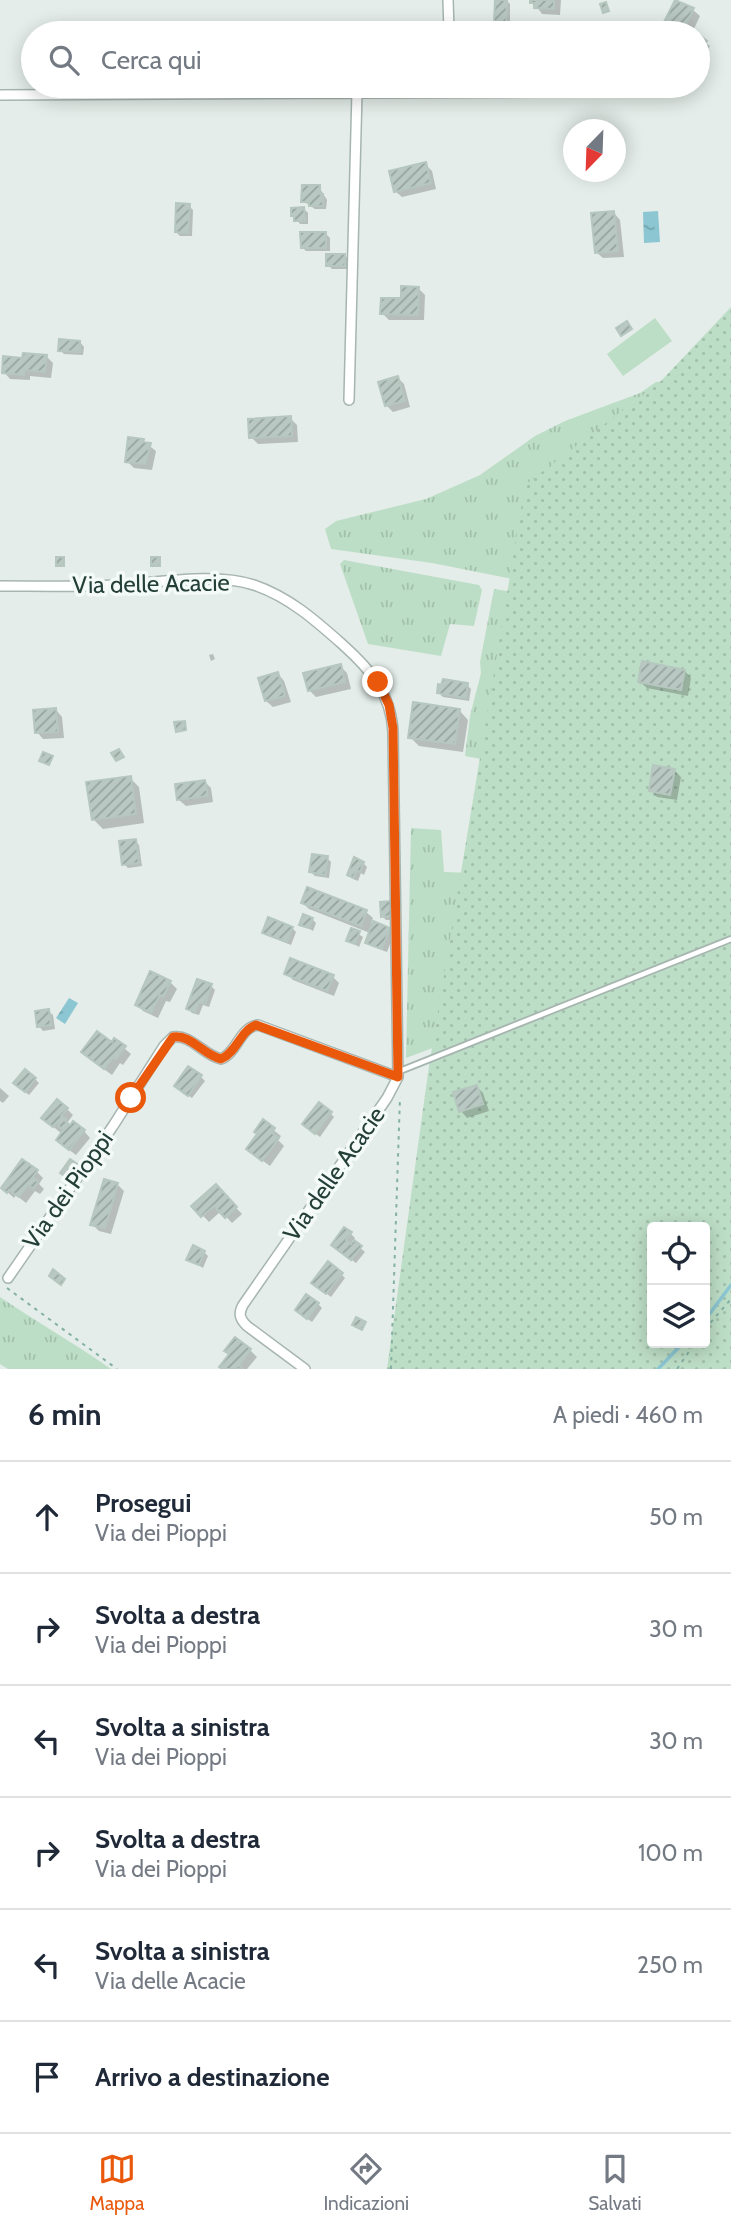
<!DOCTYPE html>
<html lang="it">
<meta charset="utf-8">
<style>
:root{--surface:#fff;--page:#f2f2f3;--text:#1f2937;--muted:#747a83;--line:#e0e1e3;--accent:#ea580c}
body{margin:0;font-family:Cabin,sans-serif;background:var(--page);color:var(--text)}
.controls{position:absolute;right:21px;bottom:21px;display:grid;overflow:hidden;border-radius:7px;box-shadow:0 4px 18px #0003}
.controls button{width:63px;height:63px;display:grid;place-items:center;padding:0;border:0;border-bottom:2px solid var(--line);background:var(--surface);color:var(--text);font:35px sans-serif}
.compass{position:absolute;left:563px;top:119px;width:63px;height:63px;border-radius:50%;background:var(--surface);box-shadow:0 4px 18px #0003;rotate:203deg}
.stop{position:absolute;width:21px;height:21px;margin:-16px;border:5px solid #ea580c;border-radius:50%;background:#fff}
.stop.end{background:#ea580c;border-color:#fff;box-shadow:0 2px 7px #0008}
.list{margin:0;padding:0;list-style:none}
h2{display:flex;justify-content:space-between;align-items:center;height:91px;margin:0;padding:0 28px;font-size:30px}
h2 small{font-size:23px;font-weight:400;color:var(--muted)}
.list li{display:grid;grid-template-columns:46px 1fr auto;gap:21px;align-items:center;box-sizing:border-box;height:112px;padding:0 28px;border-top:2px solid var(--line)}
.list b{display:block;font-size:26px;white-space:nowrap}
.list p{margin:0;font-size:23px;white-space:nowrap;color:var(--muted)}
.list em{font-size:23px;font-style:normal;color:var(--muted)}
.icon{flex:none;width:38px;height:38px;fill:none;stroke:currentColor;stroke-width:2;stroke-linecap:round;stroke-linejoin:round}
.map{position:relative;flex:none;width:731px;height:1369px;overflow:hidden}
.search{position:absolute;background:var(--surface);box-shadow:0 4px 18px #0003;left:21px;right:21px;top:21px;height:77px;display:flex;align-items:center;gap:18px;box-sizing:border-box;padding:0 24px;border-radius:38px;color:var(--muted);font-size:26px}
.sheet{height:763px;background:var(--surface)}
nav{display:flex;justify-content:space-around;align-items:center;box-sizing:border-box;height:98px;border-top:2px solid var(--line);background:var(--surface);font-size:19px;color:var(--muted)}
nav a{display:grid;justify-items:center;gap:4px}
nav .on{color:var(--accent)}
.map>svg:first-child{display:block}
</style>
<div class="map">
<svg width="731" height="1369" viewBox="0 0 731 1369">
<defs>
<pattern id="grass-tufts" width="24" height="20" patternUnits="userSpaceOnUse" patternTransform="scale(1.75)"><rect width="24" height="20" fill="#bddec6"/><path d="M3 7l-1-3M5 7V3M7 7l1-3M15 17l-1-3M17 17v-4M19 17l1-3" fill="none" stroke="#a2c0ab"/></pattern>
<pattern id="park-dots" width="8" height="8" patternUnits="userSpaceOnUse" patternTransform="scale(1.75)"><rect width="8" height="8" fill="#bddec6"/><path d="M2 2h.1M6 6h.1" fill="none" stroke="#a2c0ab" stroke-width="1.8" stroke-linecap="round"/></pattern>
<pattern id="water-ripples" width="26" height="14" patternUnits="userSpaceOnUse" patternTransform="scale(1.75)"><rect width="26" height="14" fill="#8cc6d2"/><path d="M2 4q2-2 4 0t4 0M15 11q2-2 4 0t4 0" fill="none" stroke="#72a2ab"/></pattern>
<pattern id="building-hatch" width="6" height="6" patternUnits="userSpaceOnUse" patternTransform="scale(1.75)"><rect width="6" height="6" fill="#b9c8c2"/><path d="M-1 1l2-2M0 6l6-6M5 7l2-2" fill="none" stroke="#96a49f"/></pattern>
</defs>
<rect width="100%" height="100%" fill="#e4ede9"/>
<path fill="url(#grass-tufts)" d="M 668,381 L 509,764 L 465,756 L 470,716 L 481,673 L 480,662 L 494,589 L 519,593 L 543,585 L 432,563 L 331,549 L 325,529 L 336,521 L 426,499 L 480,475 L 535,436 L 565,421 L 640,393 L 656,382 Z
M 344,560 L 479,585 L 482,590 L 474,626 L 450,624 L 441,656 L 368,644 L 340,564 Z
M 411,828 L 441,830 L 444,872 L 475,873 L 496,1024 L 406,1058 Z
M 0,1297 C 37,1322 74,1343 111,1369 L 8,1369 L 0,1364 Z"/>
<path fill="url(#park-dots)" fill-rule="evenodd" d="M 731,307 L 731,1369 L 387,1369 L 429,1066 L 525,485 L 661,381 ZM 652,1227 L 705,1227 L 705,1343 L 652,1343 Z"/>
<path fill="#bddec6" d="M 655,318 L 672,341 L 623,376 L 607,354 Z"/>
<path fill="url(#water-ripples)" d="M 658,211 L 660,242 L 644,243 L 643,212 Z
M 69,998 L 78,1003 L 65,1024 L 56,1018 Z"/>
<path fill="#0003" d="M 497,0 L 506,0 L 510,4 L 510,27 L 500,27 L 496,23 Z
M 532,0 L 561,0 L 560,15 L 542,14 Z
M 676,2 L 693,10 L 700,16 L 692,33 L 673,33 L 664,26 Z
M 698,37 L 710,46 L 703,55 L 698,51 Z
M 323,86 L 333,86 L 332,90 L 324,89 Z
M 504,86 L 522,86 L 522,88 L 507,88 Z
M 425,164 L 432,171 L 436,189 L 402,197 L 395,191 Z
M 319,187 L 327,200 L 326,209 L 315,209 L 303,201 Z
M 189,206 L 193,210 L 192,236 L 180,236 L 176,232 Z
M 304,209 L 308,213 L 308,224 L 300,224 L 293,215 Z
M 614,213 L 620,220 L 624,257 L 603,258 L 596,252 Z
M 326,234 L 330,238 L 330,251 L 306,251 L 302,247 Z
M 345,255 L 349,260 L 349,269 L 332,269 L 328,265 Z
M 418,288 L 425,295 L 424,320 L 389,320 L 382,313 Z
M 80,342 L 84,347 L 83,355 L 64,354 L 60,350 Z
M 46,356 L 53,363 L 51,378 L 30,376 L 30,380 L 10,379 L 4,372 L 24,360 Z
M 398,378 L 404,384 L 410,407 L 393,412 L 386,405 Z
M 290,418 L 297,425 L 298,442 L 258,444 L 251,437 Z
M 143,441 L 156,451 L 152,470 L 134,468 L 127,461 Z
M 213,654 L 215,659 L 211,661 L 209,655 Z
M 340,666 L 347,673 L 351,689 L 316,697 L 309,690 Z
M 685,671 L 691,678 L 688,696 L 647,688 L 640,682 Z
M 278,674 L 284,681 L 291,702 L 273,707 L 266,701 Z
M 467,685 L 471,689 L 469,701 L 443,697 L 439,693 Z
M 56,710 L 62,717 L 64,738 L 43,739 L 37,732 Z
M 459,710 L 468,720 L 463,752 L 419,746 L 410,737 Z
M 674,770 L 681,777 L 677,800 L 657,797 L 651,790 Z
M 130,778 L 139,787 L 144,823 L 103,829 L 94,820 Z
M 205,782 L 211,788 L 213,802 L 186,806 L 179,800 Z
M 135,841 L 139,845 L 142,866 L 128,868 L 124,864 Z
M 327,858 L 331,862 L 329,878 L 315,876 L 311,872 Z
M 363,863 L 367,867 L 364,875 L 361,873 L 358,881 L 353,879 L 349,875 Z
M 303,903 L 366,912 L 373,918 L 371,923 L 390,930 L 394,934 L 387,952 L 371,946 L 367,942 L 370,933 L 309,909 Z
M 381,903 L 396,920 L 386,920 L 382,916 Z
M 312,919 L 316,923 L 313,931 L 301,924 Z
M 292,928 L 296,932 L 291,945 L 268,936 L 264,932 Z
M 352,930 L 363,937 L 359,947 L 348,940 Z
M 286,973 L 333,977 L 339,983 L 334,996 L 293,980 Z
M 170,982 L 177,989 L 170,1002 L 166,1001 L 158,1018 L 143,1011 L 137,1004 Z
M 211,986 L 215,990 L 209,1007 L 203,1005 L 199,1015 L 192,1013 L 188,1009 Z
M 48,1011 L 53,1015 L 55,1029 L 43,1031 L 39,1026 Z
M 124,1048 L 131,1054 L 123,1065 L 120,1063 L 112,1075 L 90,1059 Z
M 201,1077 L 205,1081 L 192,1098 L 180,1090 Z
M 35,1079 L 39,1083 L 29,1095 L 19,1087 Z
M 476,1086 L 483,1093 L 489,1111 L 467,1118 L 461,1111 Z
M 0,1088 L 9,1096 L 3,1103 L 0,1101 Z
M 67,1109 L 73,1115 L 67,1123 L 84,1131 L 90,1138 L 76,1155 L 64,1146 L 62,1134 L 50,1124 Z
M 330,1113 L 334,1117 L 320,1137 L 308,1128 Z
M 263,1122 L 281,1136 L 278,1140 L 284,1146 L 270,1166 L 255,1155 Z
M 37,1172 L 43,1178 L 39,1184 L 44,1189 L 40,1194 L 35,1191 L 26,1203 L 16,1195 L 14,1198 L 3,1188 Z
M 117,1184 L 124,1191 L 111,1234 L 99,1231 L 92,1224 Z
M 215,1186 L 242,1214 L 232,1223 L 221,1211 L 209,1222 L 194,1206 Z
M 351,1234 L 355,1238 L 352,1241 L 365,1252 L 356,1263 L 337,1249 Z
M 204,1252 L 208,1256 L 203,1268 L 188,1259 Z
M 341,1274 L 345,1278 L 331,1297 L 318,1287 Z
M 318,1304 L 322,1308 L 312,1322 L 301,1314 Z
M 250,1350 L 257,1357 L 247,1369 L 223,1369 Z"/>
<g fill="none" stroke-linecap="round" stroke-linejoin="round">
<path stroke="#8cc6d2" stroke-width="3.5" d="M 705,1320 L 731,1285
M 658,1369 L 683,1343"/>
</g>
<path fill="url(#building-hatch)" stroke="#b6c7c0" stroke-width="2" d="M 495,0 L 507,0 L 506,24 L 494,23 Z
M 530,0 L 554,0 L 554,9 L 534,8 L 534,3 L 530,3 Z
M 675,0 L 694,8 L 682,33 L 677,33 L 662,26 Z
M 606,2 L 609,11 L 603,13 L 600,4 Z
M 698,34 L 707,41 L 698,52 Z
M 426,162 L 431,183 L 394,192 L 389,171 Z
M 302,185 L 320,185 L 320,194 L 323,194 L 323,206 L 309,206 L 309,202 L 301,202 Z
M 176,203 L 190,204 L 188,233 L 175,232 Z
M 304,207 L 305,221 L 294,221 L 294,216 L 291,216 L 291,208 Z
M 614,211 L 618,251 L 595,253 L 591,213 Z
M 300,232 L 326,232 L 326,248 L 301,248 Z
M 326,254 L 345,254 L 345,266 L 326,266 Z
M 401,286 L 419,287 L 418,315 L 380,314 L 381,298 L 401,298 Z
M 627,321 L 632,329 L 621,336 L 616,328 Z
M 59,339 L 80,341 L 80,352 L 58,351 Z
M 23,353 L 47,355 L 45,372 L 24,370 L 24,375 L 2,373 L 3,356 L 22,358 Z
M 398,376 L 405,401 L 385,406 L 378,382 Z
M 291,416 L 292,436 L 249,438 L 248,419 Z
M 128,437 L 144,439 L 143,442 L 151,443 L 145,464 L 125,462 Z
M 56,557 L 64,557 L 64,566 L 56,566 Z
M 151,557 L 160,557 L 160,566 L 151,566 Z
M 642,661 L 685,670 L 681,690 L 638,682 Z
M 341,664 L 345,682 L 308,691 L 303,673 Z
M 278,672 L 285,696 L 265,701 L 258,678 Z
M 443,679 L 468,683 L 466,698 L 437,693 L 438,684 L 441,685 Z
M 413,702 L 460,709 L 455,744 L 408,738 Z
M 56,708 L 58,732 L 35,733 L 33,710 Z
M 185,721 L 186,730 L 176,732 L 174,722 Z
M 119,749 L 124,757 L 116,761 L 111,753 Z
M 43,752 L 53,756 L 49,765 L 39,761 Z
M 653,765 L 675,769 L 670,795 L 649,791 Z
M 131,776 L 136,814 L 92,820 L 86,782 Z
M 205,780 L 208,796 L 177,800 L 175,784 Z
M 136,839 L 139,863 L 122,865 L 119,841 Z
M 312,854 L 328,856 L 325,875 L 309,872 Z
M 354,857 L 364,862 L 360,872 L 357,870 L 353,878 L 347,875 Z
M 307,887 L 367,910 L 361,926 L 301,903 Z
M 392,901 L 393,916 L 381,917 L 380,902 Z
M 303,914 L 313,918 L 309,928 L 299,925 Z
M 268,917 L 293,927 L 287,942 L 262,933 Z
M 373,921 L 390,928 L 382,949 L 365,943 Z
M 351,928 L 360,931 L 355,944 L 346,941 Z
M 290,958 L 334,975 L 327,991 L 284,974 Z
M 150,971 L 171,981 L 163,997 L 160,995 L 151,1013 L 135,1005 Z
M 197,979 L 212,984 L 205,1004 L 199,1002 L 195,1012 L 186,1009 Z
M 49,1009 L 51,1025 L 37,1027 L 35,1011 Z
M 97,1031 L 112,1042 L 114,1038 L 126,1046 L 116,1059 L 113,1057 L 104,1069 L 81,1052 Z
M 188,1066 L 202,1075 L 188,1096 L 174,1086 Z
M 25,1069 L 36,1078 L 25,1092 L 13,1083 Z
M 477,1085 L 483,1104 L 459,1112 L 453,1092 Z
M 57,1099 L 68,1108 L 61,1116 L 66,1119 L 65,1121 L 70,1125 L 73,1121 L 85,1130 L 69,1150 L 56,1140 L 63,1130 L 58,1126 L 60,1124 L 57,1122 L 53,1127 L 41,1118 Z
M 319,1102 L 332,1112 L 315,1134 L 302,1124 Z
M 263,1119 L 275,1128 L 272,1133 L 279,1138 L 262,1161 L 246,1149 L 257,1134 L 254,1132 Z
M 22,1159 L 38,1170 L 33,1177 L 38,1182 L 33,1189 L 28,1185 L 19,1197 L 9,1190 L 7,1193 L 1,1188 Z
M 70,1159 L 79,1165 L 69,1179 L 60,1173 Z
M 104,1179 L 118,1183 L 105,1228 L 90,1225 Z
M 216,1184 L 237,1207 L 225,1218 L 214,1206 L 201,1217 L 191,1206 Z
M 344,1227 L 352,1232 L 346,1240 L 351,1244 L 354,1240 L 362,1246 L 351,1260 L 331,1245 Z
M 193,1245 L 205,1251 L 199,1265 L 186,1260 Z
M 328,1261 L 343,1273 L 326,1294 L 311,1283 Z
M 53,1269 L 65,1279 L 61,1285 L 49,1276 Z
M 306,1294 L 319,1303 L 307,1319 L 295,1310 Z
M 356,1317 L 366,1322 L 362,1330 L 352,1325 Z
M 235,1337 L 251,1349 L 239,1366 L 243,1369 L 222,1369 L 219,1367 L 229,1354 L 224,1351 Z"/>
<g fill="none" stroke-linecap="round" stroke-linejoin="round">
<defs>
<path id="service" d="M 400,1071 L 731,939"/>
<path id="minor" d="M 448,0 L 449,30
M 386,29 L 530,33
M 0,95 L 536,92
M 349,400 L 357,92
M 0,586 C 39,586 78,587 117,585 C 158,583 214,572 254,585 C 289,597 315,620 342,644 C 370,669 391,693 393,732 L 398,1077 L 387,1098 L 243,1305 C 238,1314 240,1319 247,1326 L 305,1369
M 8,1278 L 113,1126 L 164,1046 L 173,1037 C 191,1034 203,1055 221,1059 C 237,1053 240,1027 258,1025 L 398,1077"/>
</defs>
<use href="#service" stroke="#a6b5b0" stroke-width="8"/>
<use href="#minor" stroke="#a6b5b0" stroke-width="12"/>
<path stroke="#84b1a4" stroke-width="2" stroke-dasharray="3.5 5" stroke-linecap="butt" d="M 7,1288 L 117,1369
M 705,1329 L 731,1299
M 391,1369 L 400,1097
M 677,1369 L 695,1343"/>
<use href="#service" stroke="#fff" stroke-width="4.5"/>
<use href="#minor" stroke="#fff" stroke-width="9"/>
</g>
<g fill="none" stroke-linecap="round" stroke-linejoin="round">
<path stroke="#ea580c" stroke-width="9" d="M 131,1098 L 173,1037 C 191,1034 203,1055 221,1059 C 237,1052 240,1031 256,1025 L 398,1077 L 393,728 L 389,705 L 378,682"/>
</g>
<g text-anchor="middle" stroke-width="7" stroke-linejoin="round" paint-order="stroke">
<g font-size="24" fill="#233f38" stroke="#f4faf7">
<text transform="translate(151 584) rotate(-1)" y="8">Via delle Acacie</text>
<text transform="translate(334 1174) rotate(-55)" y="8">Via delle Acacie</text>
<text transform="translate(68 1190) rotate(-55)" y="8">Via dei Pioppi</text>
</g>
</g>
</svg>
<div class="controls">
<button><svg class="icon" aria-label="locate" viewBox="0 0 24 24"><circle cx="12" cy="12" r="6"/><path d="M12 2v4M12 18v4M2 12h4M18 12h4"/></svg></button>
<button><svg class="icon" aria-label="layers" viewBox="0 0 24 24"><path d="M12 4l9 5-9 5-9-5zM3 14l9 5 9-5"/></svg></button>
</div>
<svg class="compass" viewBox="-18 -18 36 36"><path d="M0-13l5 13h-10z" fill="#e53935"/><path d="M0 13l5-13h-10z" fill="#747a83"/></svg>
<div class="stop" style="left:131px;top:1098px"></div>
<div class="stop end" style="left:378px;top:682px"></div>
<div class="search"><svg class="icon" aria-label="search" viewBox="0 0 24 24"><circle cx="10" cy="10" r="6"/><path d="M15 15l6 6"/></svg>Cerca qui</div>
</div>
<section class="sheet">
<h2>6 min<small>A piedi · 460 m</small></h2>
<ul class="list">
<li><svg class="icon" aria-label="ahead" viewBox="0 0 24 24"><path d="M12 20V5M6 11l6-6 6 6"/></svg><div><b>Prosegui</b><p>Via dei Pioppi</p></div><em>50 m</em></li>
<li><svg class="icon" aria-label="right" viewBox="0 0 24 24"><path d="M7 20v-9h11M14 6l5 5-5 5"/></svg><div><b>Svolta a destra</b><p>Via dei Pioppi</p></div><em>30 m</em></li>
<li><svg class="icon" aria-label="left" viewBox="0 0 24 24"><path d="M17 20v-9H6M10 6l-5 5 5 5"/></svg><div><b>Svolta a sinistra</b><p>Via dei Pioppi</p></div><em>30 m</em></li>
<li><svg class="icon" aria-label="right" viewBox="0 0 24 24"><path d="M7 20v-9h11M14 6l5 5-5 5"/></svg><div><b>Svolta a destra</b><p>Via dei Pioppi</p></div><em>100 m</em></li>
<li><svg class="icon" aria-label="left" viewBox="0 0 24 24"><path d="M17 20v-9H6M10 6l-5 5 5 5"/></svg><div><b>Svolta a sinistra</b><p>Via delle Acacie</p></div><em>250 m</em></li>
<li><svg class="icon" aria-label="arrive" viewBox="0 0 24 24"><path d="M6 21V4h12l-3 4 3 4H6"/></svg><div><b>Arrivo a destinazione</b></div></li>
</ul>
</section>
<nav>
<a class="on"><svg class="icon" aria-label="map" viewBox="0 0 24 24"><path d="M3 6l6-2 6 2 6-2v14l-6 2-6-2-6 2zM9 4v14M15 6v14"/></svg>Mappa</a>
<a><svg class="icon" aria-label="directions" viewBox="0 0 24 24"><path d="M12 3l9 9-9 9-9-9zM9 14v-3h6M13 9l2 2-2 2"/></svg>Indicazioni</a>
<a><svg class="icon" aria-label="saved" viewBox="0 0 24 24"><path d="M7 4h10v16l-5-4-5 4z"/></svg>Salvati</a>
</nav>
